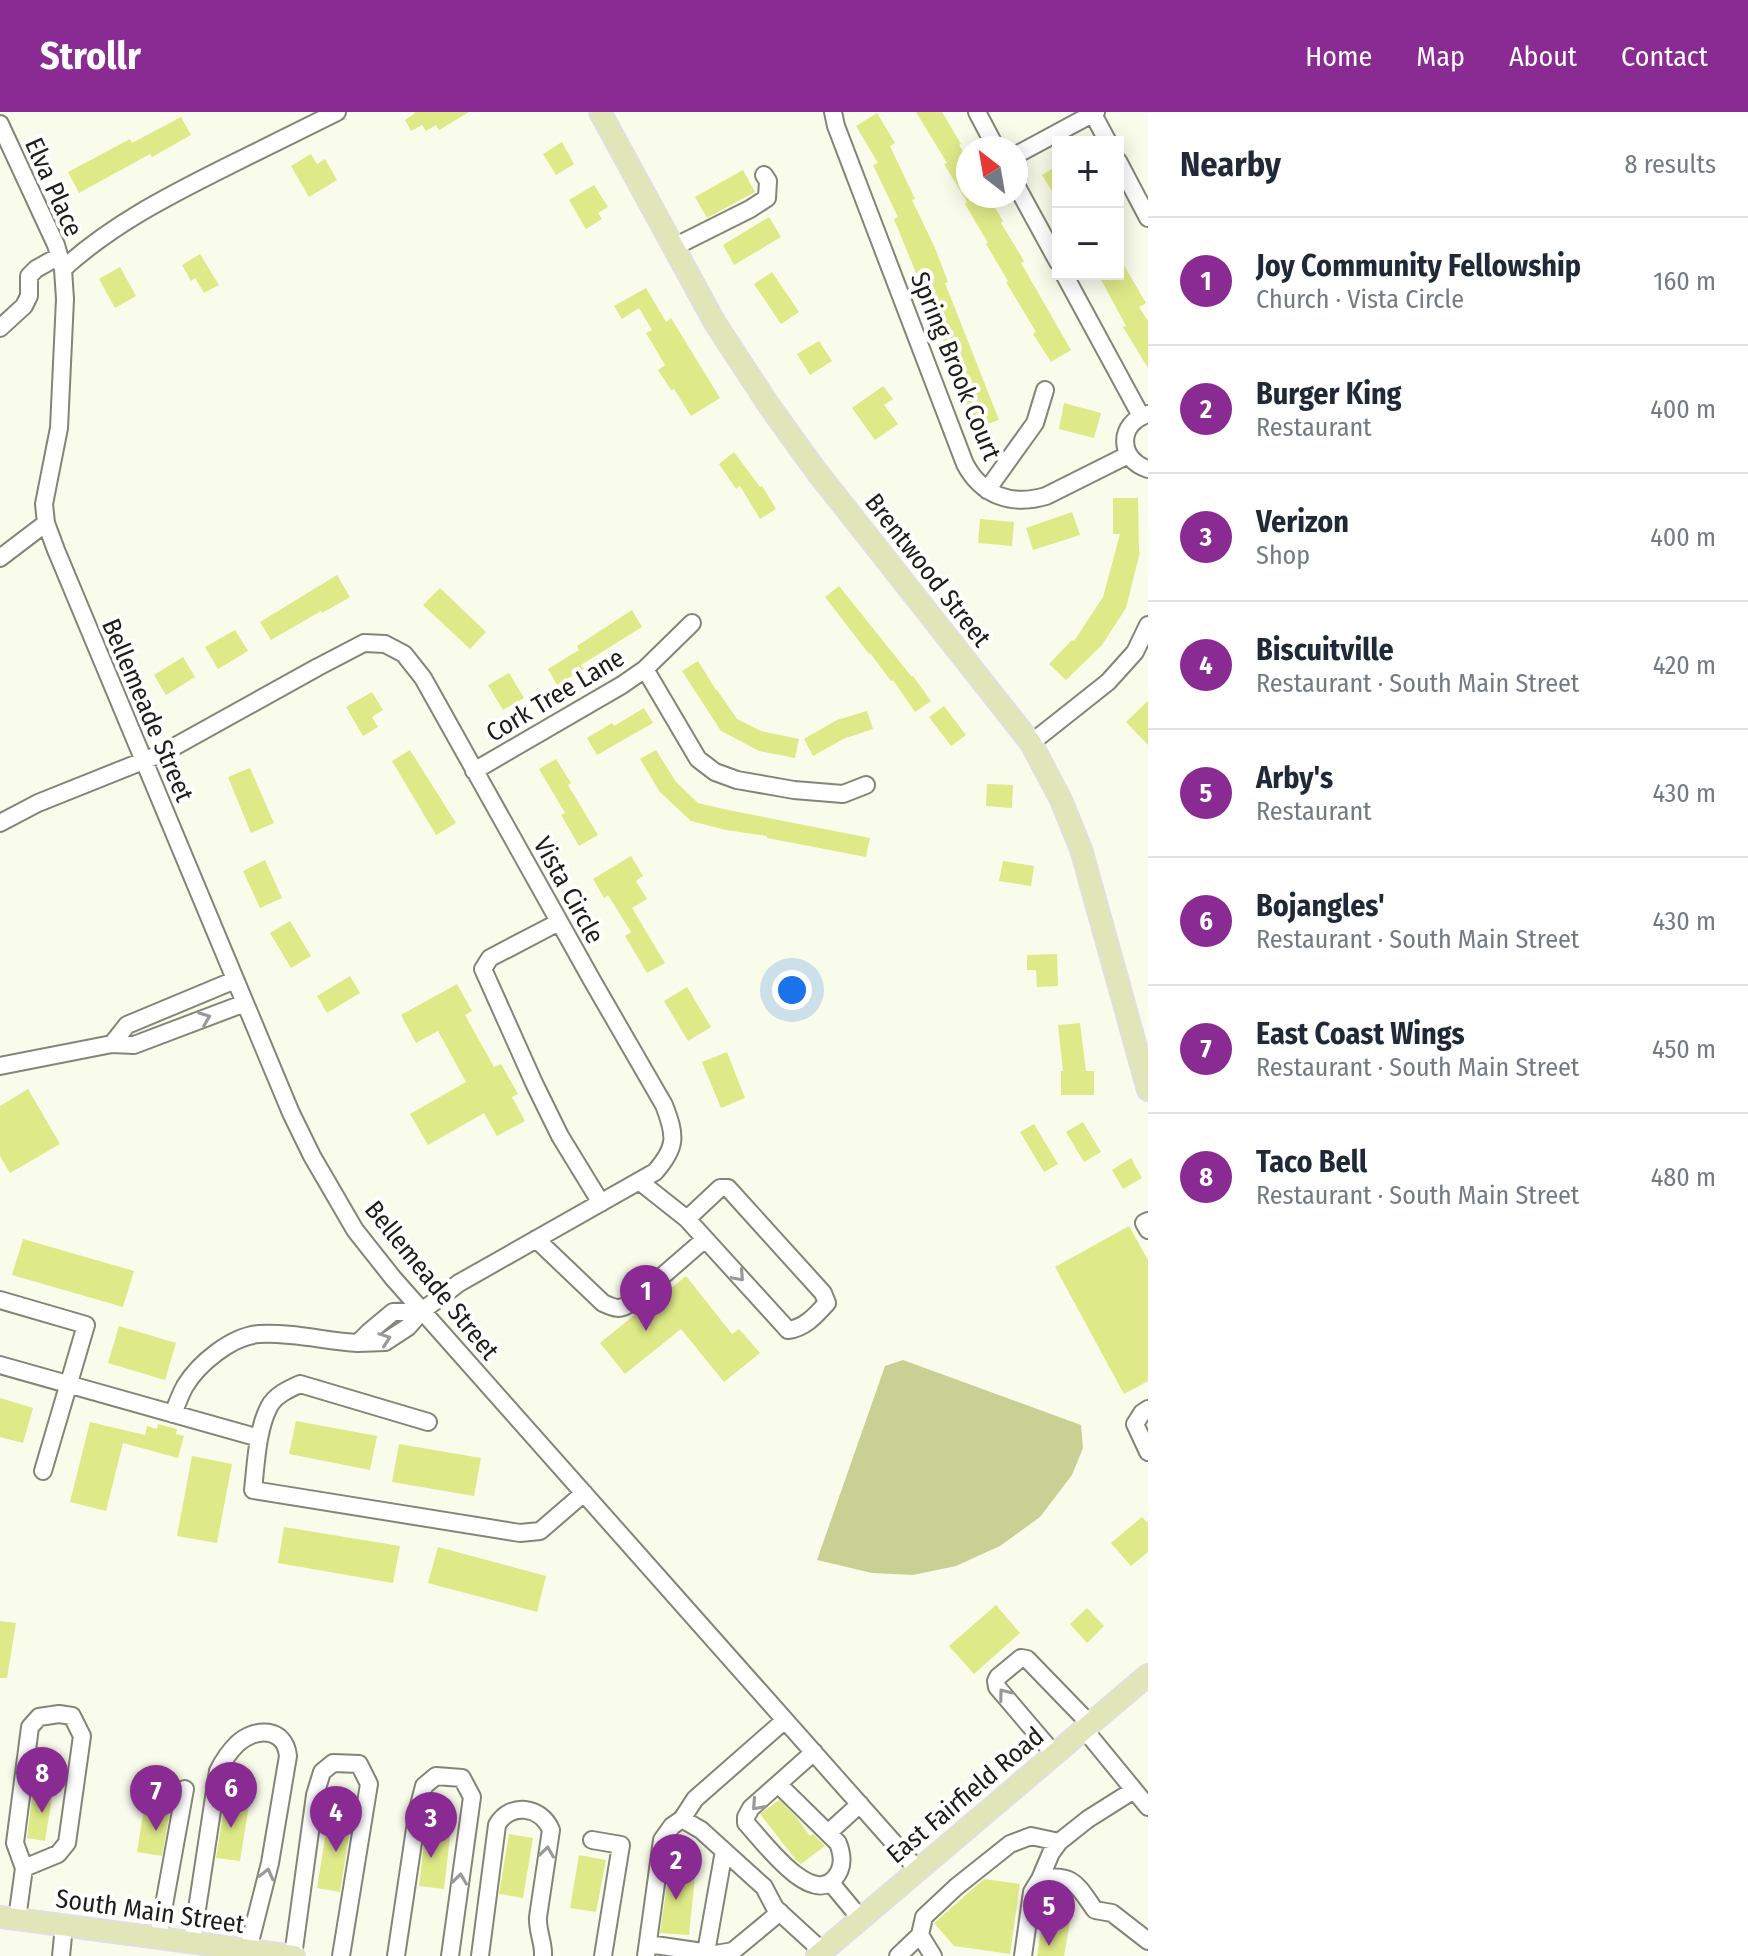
<!DOCTYPE html>
<meta charset="utf-8">
<style>
:root{--surface:#fff;--page:#f2f2f3;--text:#1f2937;--muted:#747a83;--line:#e0e1e3;--accent:#8a2b94}
body{margin:0;font-family:"Fira Sans Condensed",sans-serif;background:var(--page);color:var(--text)}
.controls{position:absolute;right:24px;top:24px;display:grid;overflow:hidden;border-radius:0px;box-shadow:0 4px 20px #0003}
.controls button{width:72px;height:72px;display:grid;place-items:center;padding:0;border:0;border-bottom:2px solid var(--line);background:var(--surface);color:var(--text);font:40px sans-serif}
.compass{position:absolute;left:956px;top:24px;width:72px;height:72px;border-radius:50%;background:var(--surface);box-shadow:0 4px 20px #0003;rotate:329deg}
.you{position:absolute;left:792px;top:878px;width:28px;height:28px;margin:-20px;border:6px solid #fff;border-radius:50%;background:#1a73e8;box-shadow:0 0 0 12px #1a73e833}
.badge{display:grid;place-items:center;width:52px;height:52px;border-radius:50%;background:var(--accent);color:#fff;font-size:26px;font-weight:700}
.pin{position:absolute;translate:-50% -66px;filter:drop-shadow(0 2px 4px #0008)}
.pin::after{content:'';position:absolute;top:42px;width:28px;height:24px;background:inherit;clip-path:polygon(0 0,100% 0,50% 100%)}
.list{margin:0;padding:0;list-style:none}
h2{display:flex;justify-content:space-between;align-items:center;height:104px;margin:0;padding:0 32px;font-size:34px}
h2 small{font-size:26px;font-weight:400;color:var(--muted)}
.list li{display:grid;grid-template-columns:52px 1fr auto;gap:24px;align-items:center;box-sizing:border-box;height:128px;padding:0 32px;border-top:2px solid var(--line)}
.list b{display:block;font-size:30px;white-space:nowrap}
.list p{margin:0;font-size:26px;white-space:nowrap;color:var(--muted)}
.list em{font-size:26px;font-style:normal;color:var(--muted)}
.map{position:relative;flex:none;width:1148px;height:1844px;overflow:hidden}
header{display:flex;align-items:center;gap:48px;box-sizing:border-box;height:112px;padding:0 40px;background:var(--accent);color:#fff}
header strong{font-size:38px}
nav{display:flex;gap:44px;margin-inline-start:auto;font-size:28px}
main{display:flex}
aside{flex:1;background:var(--surface)}
.map>svg:first-child{display:block}
</style>
<header>
<strong>Strollr</strong>
<nav><a>Home</a><a>Map</a><a>About</a><a>Contact</a></nav>
</header>
<main>
<div class="map">
<svg width="1148" height="1844" viewBox="0 0 1148 1844">
<rect width="100%" height="100%" fill="#f9fcea"/>
<path fill="#c9d094" d="M 903,1248 L 1081,1313 L 1083,1336 L 1072,1363 L 1040,1405 L 1000,1434 L 956,1454 L 913,1463 L 872,1461 L 817,1448 L 885,1254 Z"/>
<path fill="#dee987" d="M 414,0 L 469,0 L 439,18 L 436,13 L 426,19 L 422,13 L 411,19 L 405,8 L 415,1 Z
M 916,0 L 942,0 L 961,32 L 959,33 L 968,47 L 968,84 L 988,84 L 1003,109 L 1001,111 L 1024,149 L 1021,151 L 1071,238 L 1051,250 L 1033,222 L 1036,220 L 1006,170 L 1008,169 L 986,132 L 988,131 L 965,92 L 967,90 L 944,52 L 947,51 Z
M 877,1 L 895,31 L 890,34 L 915,87 L 912,88 L 935,136 L 948,170 L 945,171 L 999,308 L 976,316 L 964,285 L 966,284 L 894,107 L 898,105 L 873,53 L 878,51 L 856,14 Z
M 181,5 L 191,23 L 152,45 L 150,42 L 79,81 L 68,60 L 130,27 L 132,31 Z
M 562,30 L 574,52 L 556,63 L 543,42 Z
M 311,42 L 317,52 L 325,47 L 337,68 L 309,85 L 291,54 Z
M 1058,53 L 1058,89 L 1042,63 Z
M 743,58 L 755,80 L 707,106 L 695,85 Z
M 594,73 L 608,95 L 598,101 L 602,107 L 586,117 L 569,88 Z
M 769,105 L 781,125 L 734,153 L 723,133 Z
M 200,142 L 219,173 L 204,181 L 195,166 L 191,169 L 182,153 Z
M 1118,143 L 1146,191 L 1139,195 L 1148,209 L 1148,256 L 1123,215 L 1126,214 L 1098,162 L 1118,162 Z
M 120,155 L 136,184 L 115,196 L 99,167 Z
M 772,160 L 799,200 L 781,212 L 754,172 Z
M 646,176 L 666,210 L 671,206 L 720,286 L 691,304 L 674,277 L 671,278 L 658,258 L 665,253 L 646,221 L 652,218 L 639,196 L 622,207 L 614,194 Z
M 819,229 L 832,249 L 810,263 L 797,242 Z
M 883,274 L 893,287 L 884,293 L 898,312 L 875,328 L 852,296 Z
M 1064,291 L 1101,301 L 1094,326 L 1059,317 Z
M 734,340 L 760,375 L 762,374 L 776,397 L 760,407 L 740,374 L 736,377 L 719,352 Z
M 1113,386 L 1138,386 L 1139,440 L 1140,440 L 1126,496 L 1102,533 L 1066,568 L 1049,552 L 1072,528 L 1074,529 L 1103,485 L 1120,422 L 1113,422 Z
M 1072,400 L 1080,423 L 1033,438 L 1026,416 Z
M 980,407 L 1014,410 L 1012,434 L 978,431 Z
M 337,463 L 350,485 L 322,501 L 321,499 L 271,528 L 260,510 Z
M 839,474 L 912,565 L 913,564 L 931,589 L 915,600 L 893,568 L 891,569 L 870,541 L 869,542 L 825,485 Z
M 440,476 L 486,520 L 470,537 L 423,493 Z
M 632,498 L 642,515 L 581,553 L 584,557 L 557,573 L 548,557 L 579,538 L 577,534 Z
M 235,518 L 248,539 L 218,557 L 205,535 Z
M 183,545 L 195,565 L 166,583 L 154,563 Z
M 698,549 L 716,578 L 717,578 L 737,607 L 761,619 L 799,627 L 795,646 L 759,639 L 721,619 L 682,559 Z
M 509,561 L 524,586 L 503,598 L 488,573 Z
M 372,580 L 383,598 L 372,605 L 378,615 L 363,624 L 346,595 Z
M 1148,589 L 1148,633 L 1126,610 Z
M 944,594 L 966,623 L 951,634 L 929,605 Z
M 644,596 L 653,611 L 597,643 L 587,626 L 612,611 L 614,614 Z
M 867,599 L 873,617 L 843,627 L 813,644 L 804,627 L 837,608 Z
M 410,638 L 456,711 L 436,723 L 392,649 Z
M 656,638 L 676,670 L 698,691 L 728,698 L 870,726 L 866,745 L 767,726 L 767,724 L 726,718 L 691,709 L 660,680 L 640,647 Z
M 556,647 L 571,671 L 568,673 L 598,723 L 579,734 L 561,703 L 565,701 L 539,657 Z
M 250,656 L 274,711 L 251,721 L 228,665 Z
M 987,672 L 1013,673 L 1012,696 L 986,694 Z
M 631,744 L 643,764 L 636,769 L 647,787 L 632,796 L 665,851 L 647,861 L 625,824 L 631,820 L 608,783 L 604,786 L 593,767 Z
M 265,748 L 282,786 L 260,796 L 243,759 Z
M 1003,749 L 1034,754 L 1031,774 L 999,769 Z
M 290,809 L 311,844 L 291,856 L 270,821 Z
M 1057,842 L 1058,874 L 1037,875 L 1036,858 L 1027,858 L 1027,843 Z
M 350,864 L 360,881 L 327,901 L 317,884 Z
M 457,872 L 472,899 L 465,903 L 494,955 L 501,952 L 518,982 L 512,985 L 525,1009 L 497,1024 L 484,1001 L 428,1033 L 410,1002 L 466,970 L 438,919 L 416,931 L 401,903 Z
M 687,875 L 711,915 L 688,929 L 664,889 Z
M 1080,911 L 1086,959 L 1094,959 L 1094,983 L 1061,983 L 1061,959 L 1063,959 L 1058,913 Z
M 727,940 L 745,986 L 721,996 L 702,950 Z
M 28,977 L 60,1032 L 10,1061 L 0,1044 L 0,994 Z
M 1083,1010 L 1101,1040 L 1084,1050 L 1066,1020 Z
M 1034,1012 L 1058,1052 L 1044,1060 L 1020,1020 Z
M 1131,1046 L 1142,1066 L 1123,1077 L 1112,1058 Z
M 1129,1114 L 1148,1148 L 1148,1269 L 1124,1282 L 1055,1155 Z
M 23,1127 L 134,1159 L 123,1195 L 12,1163 Z
M 686,1164 L 732,1222 L 739,1217 L 760,1241 L 724,1270 L 681,1217 L 625,1262 L 600,1231 L 637,1201 L 641,1190 L 651,1188 L 653,1191 Z
M 119,1214 L 176,1231 L 165,1268 L 108,1251 Z
M 0,1286 L 33,1296 L 23,1331 L 0,1325 Z
M 296,1309 L 377,1324 L 370,1358 L 289,1342 Z
M 90,1310 L 145,1323 L 147,1314 L 157,1317 L 158,1312 L 177,1317 L 176,1322 L 184,1324 L 178,1346 L 123,1331 L 106,1399 L 70,1390 Z
M 399,1332 L 481,1346 L 474,1384 L 392,1370 Z
M 192,1344 L 232,1352 L 217,1431 L 177,1424 Z
M 1142,1405 L 1148,1411 L 1148,1440 L 1131,1454 L 1111,1431 Z
M 284,1415 L 400,1434 L 393,1471 L 278,1451 Z
M 438,1435 L 546,1464 L 537,1500 L 428,1471 Z
M 996,1493 L 1020,1521 L 974,1562 L 949,1534 Z
M 1087,1496 L 1104,1514 L 1087,1531 L 1070,1512 Z
M 0,1509 L 16,1511 L 7,1566 L 0,1566 Z
M 34,1670 L 54,1673 L 45,1729 L 27,1726 Z
M 226,1684 L 250,1687 L 240,1749 L 216,1746 Z
M 779,1688 L 796,1705 L 810,1724 L 813,1722 L 825,1734 L 801,1752 L 796,1748 L 760,1702 Z
M 144,1696 L 170,1700 L 162,1744 L 137,1740 Z
M 329,1701 L 352,1705 L 340,1780 L 317,1776 Z
M 509,1722 L 533,1726 L 523,1786 L 499,1782 Z
M 425,1723 L 450,1725 L 444,1777 L 419,1774 Z
M 579,1743 L 606,1748 L 596,1800 L 570,1796 Z
M 670,1752 L 696,1754 L 689,1823 L 660,1821 Z
M 984,1767 L 1020,1772 L 1010,1842 L 954,1834 L 934,1811 Z
M 1044,1800 L 1071,1804 L 1064,1844 L 1037,1844 Z"/>
<g fill="none" stroke-linecap="round" stroke-linejoin="round">
<defs>
<path id="minor" d="M 833,0 L 836,14 L 965,352 C 982,384 1012,394 1046,384 L 1128,343
M 977,0 L 996,36
M 1093,2 L 1108,30
M 0,12 L 56,133 L 63,157
M 1016,43 L 1096,0
M 1118,49 L 1148,106
M 1016,73 L 1058,150
M 674,135 L 750,97 L 767,86 L 768,69 L 764,63
M 1064,162 L 1141,304
M 0,216 L 24,194 L 29,184 L 29,164 L 36,157 L 59,144
M 1148,302 C 1117,311 1118,348 1148,357
M 987,378 L 1035,311 L 1045,278
M 46,411 L 56,438 L 291,1001 L 312,1044 L 355,1118 L 393,1166 L 917,1757
M 0,446 L 46,411 L 44,392 L 59,316 L 65,187 L 63,157 C 111,113 168,84 226,55 C 263,37 300,18 337,0
M 645,557 L 698,647 L 715,660 L 737,668 L 794,678 L 843,682 L 866,673
M 1031,631 L 1108,570 L 1135,540 L 1148,513
M 474,659 L 622,573 L 645,557 L 692,511
M 0,711 L 38,691 L 163,641 L 318,555 L 364,531 L 385,532 L 404,542 L 423,566 L 593,870 L 664,993 C 676,1024 677,1035 655,1060 L 459,1171 L 422,1199 L 408,1215 L 385,1230 L 358,1231 L 369,1220 L 393,1200 L 422,1199
M 559,810 L 490,846 L 483,857 L 534,971 L 560,1024 L 601,1091
M 112,932 L 127,913 L 235,868
M 0,954 L 112,932 L 134,933 L 245,891
M 639,1069 L 687,1107 L 788,1218 C 805,1216 816,1203 827,1191 L 823,1181 L 728,1076 L 720,1076 L 687,1107
M 1148,1109 L 1144,1111 L 1148,1118
M 536,1127 L 603,1191 C 614,1196 620,1199 630,1191
M 644,1180 L 705,1127
M 0,1188 L 86,1213 L 43,1359
M 0,1253 L 259,1326
M 1148,1297 L 1142,1301 L 1135,1312 L 1148,1340
M 173,1302 C 177,1292 180,1283 185,1274 C 199,1251 232,1224 259,1222 C 292,1220 325,1229 358,1231
M 428,1310 L 300,1272 C 289,1277 275,1283 269,1295 C 257,1318 256,1352 253,1378 L 520,1421 L 540,1419 L 584,1381
M 1084,1617 L 1148,1695
M 1054,1642 L 997,1575 L 996,1569 L 998,1565 L 1021,1546 L 1027,1547 L 1090,1612
M 778,1672 L 838,1731 C 843,1744 844,1756 834,1767 C 810,1794 762,1728 746,1711 L 746,1705 L 751,1696 L 814,1640
M 682,1707 L 701,1718 L 764,1775 L 775,1796 L 822,1839
M 828,1721 L 860,1692
M 592,1728 L 621,1733 L 603,1844
M 1040,1767 C 1074,1761 1077,1773 1095,1798 L 1112,1801 L 1148,1829
M 831,1771 L 860,1806
M 17,1807 L 24,1756 L 58,1742 L 67,1731 L 82,1624 L 72,1604 L 59,1602 L 39,1605 L 30,1615 L 15,1731 L 24,1756
M 920,1823 L 933,1844
M 158,1826 L 185,1677
M 192,1830 L 218,1659 C 223,1649 229,1640 237,1632 C 255,1615 285,1615 288,1644 L 270,1751 L 248,1838
M 648,1832 L 716,1842 L 733,1839 L 780,1800
M 706,1840 L 724,1739
M 61,1844 L 64,1814
M 293,1844 L 315,1683 L 322,1660 L 333,1651 L 359,1652 L 369,1672 L 341,1844
M 396,1844 L 418,1697 L 424,1674 L 436,1664 L 462,1666 L 472,1685 L 450,1844
M 480,1844 L 497,1713 C 510,1690 541,1694 551,1718 L 538,1805 C 537,1819 544,1831 543,1844
M 646,1844 L 662,1728 L 672,1714 L 682,1707 L 695,1687 L 785,1608
M 898,1844 L 920,1823 L 924,1805 L 956,1775 L 1010,1732 L 1031,1724 L 1059,1730
M 1023,1844 L 1032,1780 L 1040,1767 L 1051,1741 L 1059,1730 L 1088,1707 L 1134,1678"/>
<path id="major" d="M 600,0 L 715,211 L 770,295 L 817,360 L 1031,631 L 1061,688 L 1081,737 L 1148,978
M 0,1805 L 294,1844
M 817,1844 L 1148,1563"/>
</defs>
<use href="#minor" stroke="#838576" stroke-width="20"/>
<use href="#major" stroke="#dfe0df" stroke-width="24"/>
<use href="#minor" stroke="#fff" stroke-width="16"/>
<use href="#major" stroke="#e0e6b8" stroke-width="20"/>
</g>
<defs><path id="oneway-chevron" d="M-2-3.5L2.5 0L-2 3.5" fill="none" stroke-width="1.6" stroke-linecap="round" stroke-linejoin="round" transform="scale(2)"/></defs>
<g stroke="#999a97">
<use href="#oneway-chevron" transform="translate(205 906) rotate(-21)"/>
<use href="#oneway-chevron" transform="translate(739 1164) rotate(48)"/>
<use href="#oneway-chevron" transform="translate(385 1227) rotate(-20)"/>
<use href="#oneway-chevron" transform="translate(1004 1582) rotate(-127)"/>
<use href="#oneway-chevron" transform="translate(757 1693) rotate(132)"/>
<use href="#oneway-chevron" transform="translate(547 1740) rotate(-82)"/>
<use href="#oneway-chevron" transform="translate(267 1762) rotate(-76)"/>
<use href="#oneway-chevron" transform="translate(460 1767) rotate(-82)"/>
</g>
<g text-anchor="middle" stroke-width="8" stroke-linejoin="round" paint-order="stroke">
<g font-size="26" fill="#1d1e18" stroke="#fff">
<text transform="translate(54 75) rotate(66)" y="9">Elva Place</text>
<text transform="translate(956 254) rotate(68)" y="9">Spring Brook Court</text>
<text transform="translate(928 458) rotate(52)" y="9">Brentwood Street</text>
<text transform="translate(555 583) rotate(-31)" y="9">Cork Tree Lane</text>
<text transform="translate(148 598) rotate(67)" y="9">Bellemeade Street</text>
<text transform="translate(569 778) rotate(61)" y="9">Vista Circle</text>
<text transform="translate(432 1168) rotate(51)" y="9">Bellemeade Street</text>
<text transform="translate(965 1683) rotate(-40)" y="9">East Fairfield Road</text>
<text transform="translate(150 1799) rotate(8)" y="9">South Main Street</text>
</g>
</g>
</svg>
<div class="controls">
<button>+</button>
<button>−</button>
</div>
<svg class="compass" viewBox="-18 -18 36 36"><path d="M0-13l5 13h-10z" fill="#e53935"/><path d="M0 13l5-13h-10z" fill="#747a83"/></svg>
<div class="you"></div>
<div class="pin badge" style="left:646px;top:1219px">1</div>
<div class="pin badge" style="left:676px;top:1788px">2</div>
<div class="pin badge" style="left:431px;top:1746px">3</div>
<div class="pin badge" style="left:336px;top:1740px">4</div>
<div class="pin badge" style="left:1049px;top:1834px">5</div>
<div class="pin badge" style="left:231px;top:1716px">6</div>
<div class="pin badge" style="left:156px;top:1719px">7</div>
<div class="pin badge" style="left:42px;top:1701px">8</div>
</div>
<aside>
<h2>Nearby<small>8 results</small></h2>
<ul class="list">
<li><span class="badge">1</span><div><b>Joy Community Fellowship</b><p>Church · Vista Circle</p></div><em>160 m</em></li>
<li><span class="badge">2</span><div><b>Burger King</b><p>Restaurant</p></div><em>400 m</em></li>
<li><span class="badge">3</span><div><b>Verizon</b><p>Shop</p></div><em>400 m</em></li>
<li><span class="badge">4</span><div><b>Biscuitville</b><p>Restaurant · South Main Street</p></div><em>420 m</em></li>
<li><span class="badge">5</span><div><b>Arby's</b><p>Restaurant</p></div><em>430 m</em></li>
<li><span class="badge">6</span><div><b>Bojangles'</b><p>Restaurant · South Main Street</p></div><em>430 m</em></li>
<li><span class="badge">7</span><div><b>East Coast Wings</b><p>Restaurant · South Main Street</p></div><em>450 m</em></li>
<li><span class="badge">8</span><div><b>Taco Bell</b><p>Restaurant · South Main Street</p></div><em>480 m</em></li>
</ul>
</aside>
</main>
